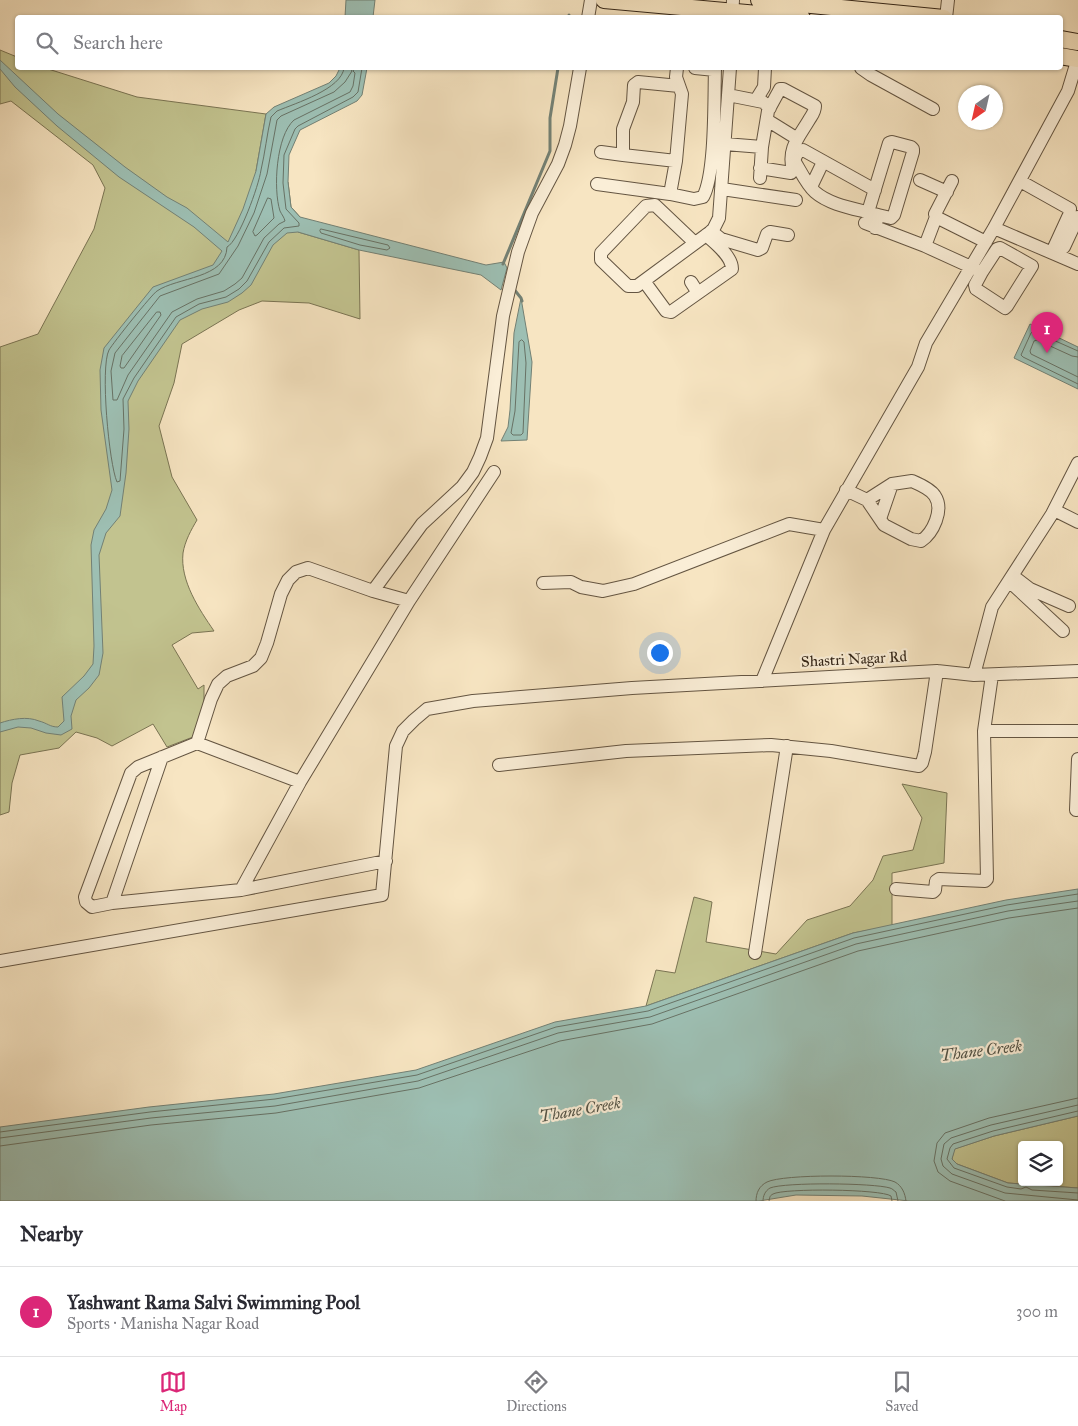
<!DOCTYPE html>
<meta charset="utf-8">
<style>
:root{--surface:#fff;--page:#f2f2f3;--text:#2b2b33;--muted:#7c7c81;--line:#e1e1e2;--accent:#db2777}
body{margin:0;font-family:"IM FELL Great Primer",serif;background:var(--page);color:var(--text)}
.controls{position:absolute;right:15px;bottom:15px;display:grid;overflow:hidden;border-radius:5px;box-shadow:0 1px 4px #0004}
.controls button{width:45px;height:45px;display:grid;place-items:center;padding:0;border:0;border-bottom:1px solid var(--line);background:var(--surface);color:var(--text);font:25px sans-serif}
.compass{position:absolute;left:958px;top:85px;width:45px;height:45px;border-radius:50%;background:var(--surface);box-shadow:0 1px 4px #0004;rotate:214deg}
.you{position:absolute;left:659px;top:652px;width:18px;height:18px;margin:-12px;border:4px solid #fff;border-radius:50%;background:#1a73e8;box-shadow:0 0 0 8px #1a73e833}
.badge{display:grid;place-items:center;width:32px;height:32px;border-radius:50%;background:var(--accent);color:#fff;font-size:16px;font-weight:700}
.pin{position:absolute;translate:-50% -41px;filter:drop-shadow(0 1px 2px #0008)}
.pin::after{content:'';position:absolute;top:26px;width:18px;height:15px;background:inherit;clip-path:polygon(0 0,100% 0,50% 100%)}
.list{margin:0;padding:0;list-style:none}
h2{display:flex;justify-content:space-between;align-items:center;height:65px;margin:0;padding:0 20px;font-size:21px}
h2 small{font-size:16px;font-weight:400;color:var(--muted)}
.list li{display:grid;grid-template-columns:32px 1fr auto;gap:15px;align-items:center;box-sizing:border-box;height:90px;padding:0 20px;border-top:1px solid var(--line)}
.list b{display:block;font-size:19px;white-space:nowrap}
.list p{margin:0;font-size:16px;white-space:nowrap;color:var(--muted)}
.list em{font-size:16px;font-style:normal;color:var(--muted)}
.icon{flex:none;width:28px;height:28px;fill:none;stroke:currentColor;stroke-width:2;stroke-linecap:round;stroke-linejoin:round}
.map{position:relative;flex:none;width:1078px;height:1201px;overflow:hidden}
.search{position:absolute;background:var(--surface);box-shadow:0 1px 4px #0004;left:15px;right:15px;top:15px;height:55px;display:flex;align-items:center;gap:12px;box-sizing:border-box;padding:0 18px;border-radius:5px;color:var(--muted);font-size:19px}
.sheet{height:155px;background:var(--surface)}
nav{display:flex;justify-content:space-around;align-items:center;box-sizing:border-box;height:70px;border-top:1px solid var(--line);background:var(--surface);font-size:14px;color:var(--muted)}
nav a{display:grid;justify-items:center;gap:2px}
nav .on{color:var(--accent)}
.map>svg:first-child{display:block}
</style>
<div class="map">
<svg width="1078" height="1201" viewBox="0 0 1078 1201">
<rect width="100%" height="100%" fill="#f7e5c2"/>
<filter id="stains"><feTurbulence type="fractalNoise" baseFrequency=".004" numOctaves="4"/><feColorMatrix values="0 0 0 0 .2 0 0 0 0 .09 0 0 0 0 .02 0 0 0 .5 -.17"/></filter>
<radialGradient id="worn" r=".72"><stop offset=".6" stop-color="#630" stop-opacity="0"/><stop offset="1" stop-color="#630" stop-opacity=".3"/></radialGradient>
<path fill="#c2c38f" stroke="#7a7453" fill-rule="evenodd" d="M 0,50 L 17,57 L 18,68 L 45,68 L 137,97 L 266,114 L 256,171 L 288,182 L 291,207 L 300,217 L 298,232 L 359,250 L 360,319 L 309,303 L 262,301 L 239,310 L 182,344 L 174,383 L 159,426 L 172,477 L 197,520 C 191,530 185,541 183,553 C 180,581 199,609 214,631 L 192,633 L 172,645 L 198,689 L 204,685 L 204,709 L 193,737 L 167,747 L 153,724 L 112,746 L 97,738 L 76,732 L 59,748 L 20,755 L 12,783 L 9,812 L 0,815 L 0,347 L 38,334 L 94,229 L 105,188 L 93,165 L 11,101 L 0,104 Z
M 902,784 L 947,793 L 944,863 L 892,873 L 892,926 L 853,933 L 646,1006 L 656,970 L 675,973 L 694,897 L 712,902 L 706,942 L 776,954 L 807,920 L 850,906 L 873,880 L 883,856 L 913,850 L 922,818 Z
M 1078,1116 L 1078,1188 L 1008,1183 L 957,1164 L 952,1159 L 954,1149 L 994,1136 ZM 1022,1145 L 1059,1145 L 1059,1182 L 1022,1182 Z"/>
<path fill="#9dbfb3" stroke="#738175" d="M 346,0 L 375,0 L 373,17 L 345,17 Z
M 0,60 L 58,114 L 125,167 L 167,197 L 187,208 L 228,242 L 243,209 L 256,171 L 266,114 L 274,107 L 329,83 L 336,76 L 340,68 L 367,68 L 362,95 L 357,101 L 300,130 L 289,155 L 288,182 L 291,207 L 300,217 L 486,265 L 504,262 L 507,268 L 501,290 L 481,275 L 359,250 L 298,232 L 287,233 L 273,245 L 251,285 L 242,293 L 228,302 L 202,309 L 180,320 L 138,381 L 128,401 L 129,429 L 126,473 L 120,516 L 106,533 L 99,555 L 103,653 L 99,675 L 89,688 L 76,700 L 71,716 L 72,729 L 61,735 L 46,733 L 31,728 L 18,727 L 0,732 L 0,723 C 12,719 27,716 39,721 C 47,723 50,727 58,727 L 64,721 L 62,697 L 84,676 L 93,664 L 94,646 L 91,545 L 94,530 L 106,509 L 112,490 L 101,410 L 100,370 L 104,348 L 153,287 L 213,265 L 222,251 L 194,227 L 119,177 L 57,126 L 15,87 L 0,69 Z
M 521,298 L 532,362 L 527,440 L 501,441 L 508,427 L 510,410 L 514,333 Z
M 1030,324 L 1078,347 L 1078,389 L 1014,358 Z
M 1078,889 L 1078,1116 L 994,1136 L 955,1149 L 952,1159 L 957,1164 L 1008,1183 L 1078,1188 L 1078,1201 L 909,1201 L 862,1196 L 796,1195 L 759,1201 L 0,1201 L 0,1127 L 149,1107 L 274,1094 L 416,1070 L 555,1022 L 646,1006 L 853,933 L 1006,900 Z"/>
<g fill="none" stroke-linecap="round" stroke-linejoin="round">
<path stroke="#687265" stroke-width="1" d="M 344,68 C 342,89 296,103 277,111 L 271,117 C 267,134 265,153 261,170 C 259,185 239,241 227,247 C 226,279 177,277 157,291 C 152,294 113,343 109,350 C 100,367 109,464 117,482 L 120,481 L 124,429 L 123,399 L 134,378 L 176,317 L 199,304 L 226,297 L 239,289 L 247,281 L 269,242 L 284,228 L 299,226 L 299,223 L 286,209 L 283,183 L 284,155 L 295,129 L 298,126 L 353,97 L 358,92 L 362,68
M 350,68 L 352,71 L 345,82 L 334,92 L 281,116 L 277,120 L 267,174 L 254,213 L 238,246 L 219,274 L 160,296 L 115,353 L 111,371 L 113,400 L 117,400 L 128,375 L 172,312 L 197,299 L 224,291 L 235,284 L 242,278 L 264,238 L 279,224 L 285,221 C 284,217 282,215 280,211 C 273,189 276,136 294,120 L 350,92 L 353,86 L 355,73 L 353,71 L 355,68
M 268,198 L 271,199 L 274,218 L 257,235 L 255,236 L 253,232 Z
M 321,229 L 388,245 L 390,248 L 387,250 L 360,245 L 321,233 L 320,231 Z
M 157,312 L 160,312 L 161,315 L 124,368 L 121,368 L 120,366 L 122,356 Z
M 522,340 L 524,342 L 526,363 L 523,433 L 521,435 L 513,435 L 511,433 L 515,411 L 519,342 Z
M 1078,351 L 1033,331 L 1031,333 L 1021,355 L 1023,357 L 1078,384
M 1078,357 L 1072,356 L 1037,340 L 1034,341 L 1030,351 L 1031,354 L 1078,377
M 1078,1105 L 991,1125 L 951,1138 L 944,1144 L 941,1159 L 943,1166 L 952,1174 L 1005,1193 L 1078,1200
M 1078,1111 L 993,1131 L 953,1144 L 950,1148 L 947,1159 L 954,1168 L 1007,1187 L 1021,1189 L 1026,1187 L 1032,1190 L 1078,1193
M 0,1132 L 150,1112 L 275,1099 L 417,1075 L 556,1027 L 648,1011 L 854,938 L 1007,905 L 1078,894
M 0,1138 L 151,1118 L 275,1106 L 418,1081 L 558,1033 L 650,1017 L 856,944 L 1008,911 L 1078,901
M 0,1146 L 151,1125 L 276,1113 L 419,1088 L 560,1041 L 652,1024 L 858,951 L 1009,918 L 1078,908
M 756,1201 C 756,1193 759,1186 767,1182 C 783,1174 879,1174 895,1182 C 902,1186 905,1193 906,1201
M 763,1201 C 763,1196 765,1191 770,1188 C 785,1182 874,1183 890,1188 C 893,1189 893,1190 896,1192 L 898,1201
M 769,1201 C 770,1198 769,1196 773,1194 C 784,1188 881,1189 891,1196 L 892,1201
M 1005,1201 L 950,1181 L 938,1172 L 934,1161 L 937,1143 L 945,1133 L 989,1118 L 1078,1098"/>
<path stroke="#738175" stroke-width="3" d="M 569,18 L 569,15
M 503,264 L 550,151 L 550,118 L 558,68
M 513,288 L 521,298 L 522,301"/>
<defs>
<path id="minor" d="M 588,18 L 591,0
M 732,18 L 733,0
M 946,18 L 948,0
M 695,68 L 715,70
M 861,68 L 871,75 L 933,109
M 728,95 L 763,102 L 770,108
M 756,100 L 764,87 L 765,68
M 767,120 L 796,138
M 725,144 L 762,147 L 760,178
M 601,152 L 623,155
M 676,161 L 623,155 L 623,129 L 633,102 L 634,85 L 638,82 L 679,86
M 760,168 L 791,173 L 793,170 C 787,149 799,137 809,120 C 812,115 815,112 815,106 L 783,89 L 780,89 L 768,111 L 762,147
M 920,180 L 947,192
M 1020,181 L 1070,209 L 1069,215 L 1052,252
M 597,184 L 670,194 L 694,199 L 703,197 C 716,173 714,98 715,68
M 811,187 L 823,162
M 722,189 L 796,200
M 875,190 L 803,150 C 798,150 794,158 795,162 C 801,172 807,185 815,192 C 831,206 858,209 878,215 L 875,228
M 670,194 L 676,161 L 682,94 L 676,77 L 677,68
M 868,212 L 889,143 L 892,142 L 911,147 L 913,149 L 913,152 L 894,215 L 891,218 L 878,215
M 936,217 L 935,214 L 952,181
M 865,223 L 925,246 L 982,272 L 997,249 L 1000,248 L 1032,266 L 1007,306 L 1005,308 L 976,289 L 975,285 L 982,272
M 994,228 L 1078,264
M 711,231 L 721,239 L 758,250 L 762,248 L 767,234 L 770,232 L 788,235
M 695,243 L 655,205 L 646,206 L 601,253 L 601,260 L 628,286 L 637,286 L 713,230 L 719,218 L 730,68
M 925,246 L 936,217 L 986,242
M 1064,247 L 1078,217
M 644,281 L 666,311 L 671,312 L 732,269 C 732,256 715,243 706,235
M 691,282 L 698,293
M 846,490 L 867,500 L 892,484 L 912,481 C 919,484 931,489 935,496 C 944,510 933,533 921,541 L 911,539 L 884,525 L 867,500
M 1054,510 L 1078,522
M 880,519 L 892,484
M 1017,579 L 1030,589 L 1069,606
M 1009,581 L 1063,631
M 543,583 L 571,582 L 581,587 L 603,591 L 634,584 L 789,524 L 824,530
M 409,601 L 494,472
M 974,675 L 992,607 L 1052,514 L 1078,463
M 762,681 L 824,530 L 918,367 L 926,343 L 994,228 L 1068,91 L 1078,58
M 984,731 L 1078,731
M 197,743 L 300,782
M 499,765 L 626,751 L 771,745 L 831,751 L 919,766 L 922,763 L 925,752 L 937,671
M 1076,810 L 1078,759
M 386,861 L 241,890 L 112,903 L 92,907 L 86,902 L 85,897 L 131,773 L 138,767 L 197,743 L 211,699 L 218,684 L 227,676 L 253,666 L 261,658 L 267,643 L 281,594 L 288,580 L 296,572 L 308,568 L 373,591 L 422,524 L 462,487 L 473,472 L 480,457 L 487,438 L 503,316 L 518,252 L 532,213 L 558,164 L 565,145 L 570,126 L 580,68
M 896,889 L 933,892 L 935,890 L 936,881 L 939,879 L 985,881 L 987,879 L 984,731 L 992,675
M 241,890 L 300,782 L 409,601 L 373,591
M 112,903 L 162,757
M 755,953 L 787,746
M 0,961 L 382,895 L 396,746 L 403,731 L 414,720 L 427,709 L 473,701 L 632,688 L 937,671 L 974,675 L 1078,671"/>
<path id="major" d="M 604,0 L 802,18
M 759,0 L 944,18
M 1060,39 L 1078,42
M 1060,56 L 1078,59"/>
</defs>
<use href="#minor" stroke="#645542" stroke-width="14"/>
<use href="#major" stroke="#332517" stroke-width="18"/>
<use href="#minor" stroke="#faeed7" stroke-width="12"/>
<use href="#major" stroke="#f7e5c2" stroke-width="16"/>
</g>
<g text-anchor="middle" stroke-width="4.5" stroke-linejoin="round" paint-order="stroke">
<g font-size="15" fill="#332517" stroke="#faeed7">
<text transform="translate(854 659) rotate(-3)" y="5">Shastri Nagar Rd</text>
</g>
<g font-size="16" font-style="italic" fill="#535346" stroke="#faeed7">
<text transform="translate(981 1050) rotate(-7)" y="6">Thane Creek</text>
<text transform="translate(580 1109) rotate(-10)" y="6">Thane Creek</text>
</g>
</g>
<rect width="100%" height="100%" filter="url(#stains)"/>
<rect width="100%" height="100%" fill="url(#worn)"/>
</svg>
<div class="controls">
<button><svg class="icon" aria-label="layers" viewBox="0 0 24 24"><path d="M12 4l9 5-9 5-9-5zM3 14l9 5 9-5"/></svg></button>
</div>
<svg class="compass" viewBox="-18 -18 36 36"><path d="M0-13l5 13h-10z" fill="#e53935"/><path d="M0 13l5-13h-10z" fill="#7c7c81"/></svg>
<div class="you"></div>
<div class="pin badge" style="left:1047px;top:353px">1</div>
<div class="search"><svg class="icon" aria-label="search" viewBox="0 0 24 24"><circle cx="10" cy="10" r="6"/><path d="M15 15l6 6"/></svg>Search here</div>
</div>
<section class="sheet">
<h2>Nearby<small></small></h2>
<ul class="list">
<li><span class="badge">1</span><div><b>Yashwant Rama Salvi Swimming Pool</b><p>Sports · Manisha Nagar Road</p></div><em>300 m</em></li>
</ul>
</section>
<nav>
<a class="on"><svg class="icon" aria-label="map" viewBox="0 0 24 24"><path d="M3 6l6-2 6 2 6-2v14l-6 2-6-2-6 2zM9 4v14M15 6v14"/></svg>Map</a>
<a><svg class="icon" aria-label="directions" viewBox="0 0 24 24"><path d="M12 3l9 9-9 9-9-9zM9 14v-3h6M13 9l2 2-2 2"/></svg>Directions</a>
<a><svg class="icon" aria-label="saved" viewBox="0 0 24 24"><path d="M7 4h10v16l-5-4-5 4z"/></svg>Saved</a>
</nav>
